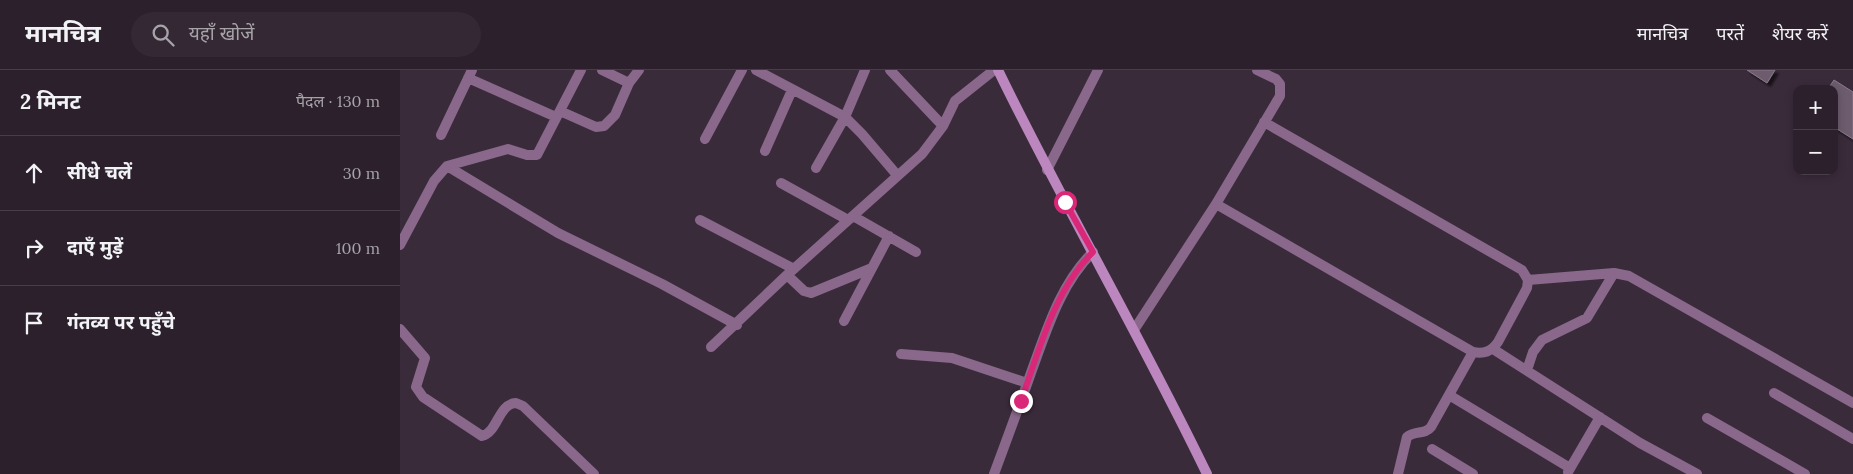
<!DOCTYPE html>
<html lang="hi">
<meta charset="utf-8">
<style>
:root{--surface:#2c202c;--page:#342834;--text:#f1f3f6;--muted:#a6a3a9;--line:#483e48}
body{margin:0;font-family:Lora,"Noto Sans Devanagari",serif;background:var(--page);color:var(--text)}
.controls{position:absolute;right:15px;top:15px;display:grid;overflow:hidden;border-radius:10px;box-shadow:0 2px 8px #0003}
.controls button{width:45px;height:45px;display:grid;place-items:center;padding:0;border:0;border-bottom:1px solid var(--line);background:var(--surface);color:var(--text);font:25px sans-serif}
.stop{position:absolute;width:15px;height:15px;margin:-11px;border:4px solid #db2777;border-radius:50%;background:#fff}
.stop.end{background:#db2777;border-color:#fff;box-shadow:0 1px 5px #0008}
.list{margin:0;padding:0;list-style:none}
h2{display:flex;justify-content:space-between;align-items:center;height:65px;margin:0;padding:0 20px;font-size:21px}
h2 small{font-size:16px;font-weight:400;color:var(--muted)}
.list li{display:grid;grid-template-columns:32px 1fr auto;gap:15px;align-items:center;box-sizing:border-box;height:75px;padding:0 20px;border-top:1px solid var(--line)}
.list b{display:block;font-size:19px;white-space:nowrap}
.list em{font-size:16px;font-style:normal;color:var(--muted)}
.icon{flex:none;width:28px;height:28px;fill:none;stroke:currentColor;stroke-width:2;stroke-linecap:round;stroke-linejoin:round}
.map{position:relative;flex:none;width:1453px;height:404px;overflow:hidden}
header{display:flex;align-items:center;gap:30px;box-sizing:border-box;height:70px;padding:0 25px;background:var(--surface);border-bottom:1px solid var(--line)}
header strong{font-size:24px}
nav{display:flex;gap:28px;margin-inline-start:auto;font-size:18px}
.search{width:350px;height:45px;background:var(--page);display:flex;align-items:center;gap:12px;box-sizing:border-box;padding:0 18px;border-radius:28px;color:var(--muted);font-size:19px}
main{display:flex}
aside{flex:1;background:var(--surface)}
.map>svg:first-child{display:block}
</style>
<header>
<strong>मानचित्र</strong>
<div class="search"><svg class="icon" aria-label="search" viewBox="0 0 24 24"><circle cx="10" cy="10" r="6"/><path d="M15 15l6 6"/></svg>यहाँ खोजें</div>
<nav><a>मानचित्र</a><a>परतें</a><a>शेयर करें</a></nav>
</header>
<main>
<aside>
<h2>2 मिनट<small>पैदल · 130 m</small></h2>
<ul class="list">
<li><svg class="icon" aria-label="ahead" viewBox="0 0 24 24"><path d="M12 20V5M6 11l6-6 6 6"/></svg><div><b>सीधे चलें</b></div><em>30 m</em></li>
<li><svg class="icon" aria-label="right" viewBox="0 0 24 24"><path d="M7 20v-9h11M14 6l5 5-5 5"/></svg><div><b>दाएँ मुड़ें</b></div><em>100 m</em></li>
<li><svg class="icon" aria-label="arrive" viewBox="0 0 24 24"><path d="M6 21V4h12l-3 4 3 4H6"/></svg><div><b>गंतव्य पर पहुँचे</b></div></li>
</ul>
</aside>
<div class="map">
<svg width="1453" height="404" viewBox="0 0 1453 404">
<defs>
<filter id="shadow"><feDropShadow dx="3.5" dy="3.5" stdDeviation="1" flood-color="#0009"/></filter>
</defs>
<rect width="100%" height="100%" fill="#3a2b3b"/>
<path fill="#6c5c6d" stroke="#8a798b" filter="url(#shadow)" d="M 1347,0 L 1375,0 L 1367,13 Z
M 1434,10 L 1453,22 L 1453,69 L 1434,57 L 1434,19 L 1428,19 Z"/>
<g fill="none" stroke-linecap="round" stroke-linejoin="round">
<path stroke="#8a688c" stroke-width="10" d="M 202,0 L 229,13 L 239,0
M 356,0 L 445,47 L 462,64 L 497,105
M 490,0 L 543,56
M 68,8 L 156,47
M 160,41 L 196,57 L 204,56 L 215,45 L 229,13
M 41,65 L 72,0
M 305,69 L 342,0
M 365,81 L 392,20
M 47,96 L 158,163 L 262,214 L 337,255
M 416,98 L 445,47 L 465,0
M 647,100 L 698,0
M 381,113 L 448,150
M 816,134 L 1073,282 C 1084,284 1091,282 1098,272 L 1127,218 L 1128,210 L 1122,200 L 864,52
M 453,146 L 516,182
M 300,150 L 394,199
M 0,175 L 34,111 L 47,96 L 108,79 L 127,85 L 137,85 L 181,0
M 387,205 L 404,221 L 411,223 L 472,198
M 1128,210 L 1214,203 L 1229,206 L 1453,333
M 444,251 L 489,166
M 0,259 L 25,288 L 16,317 L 23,327 L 82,366 C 98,362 98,334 116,333 L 123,336 L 194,404
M 734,260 L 816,134 L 880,26 L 880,14 L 876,9 L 857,0
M 311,277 L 387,205 L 522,84 L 543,56 L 555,31 L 594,0
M 1093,279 L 1240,373 L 1297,404
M 501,284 L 552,288 L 627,313
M 1127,300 L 1133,282 L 1142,270 L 1187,248 L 1214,203
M 1374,323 L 1453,369
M 1049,325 L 1170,398
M 1307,348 L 1405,404
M 1032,379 L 1073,404
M 1168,402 L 1200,347
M 594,404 C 607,369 620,334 632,300 C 647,259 661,213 693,182
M 998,404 L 1007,367 C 1015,360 1025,365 1031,357 L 1073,282"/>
<path stroke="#bc86bf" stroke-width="10" d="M 598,0 C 664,136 741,267 807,404"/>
</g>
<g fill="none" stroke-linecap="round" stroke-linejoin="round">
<path stroke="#db2777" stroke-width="6" d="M 621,331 C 639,281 654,220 693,182 L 665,132"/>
</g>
</svg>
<div class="controls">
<button>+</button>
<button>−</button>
</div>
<div class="stop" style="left:665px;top:132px"></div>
<div class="stop end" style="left:621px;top:331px"></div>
</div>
</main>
